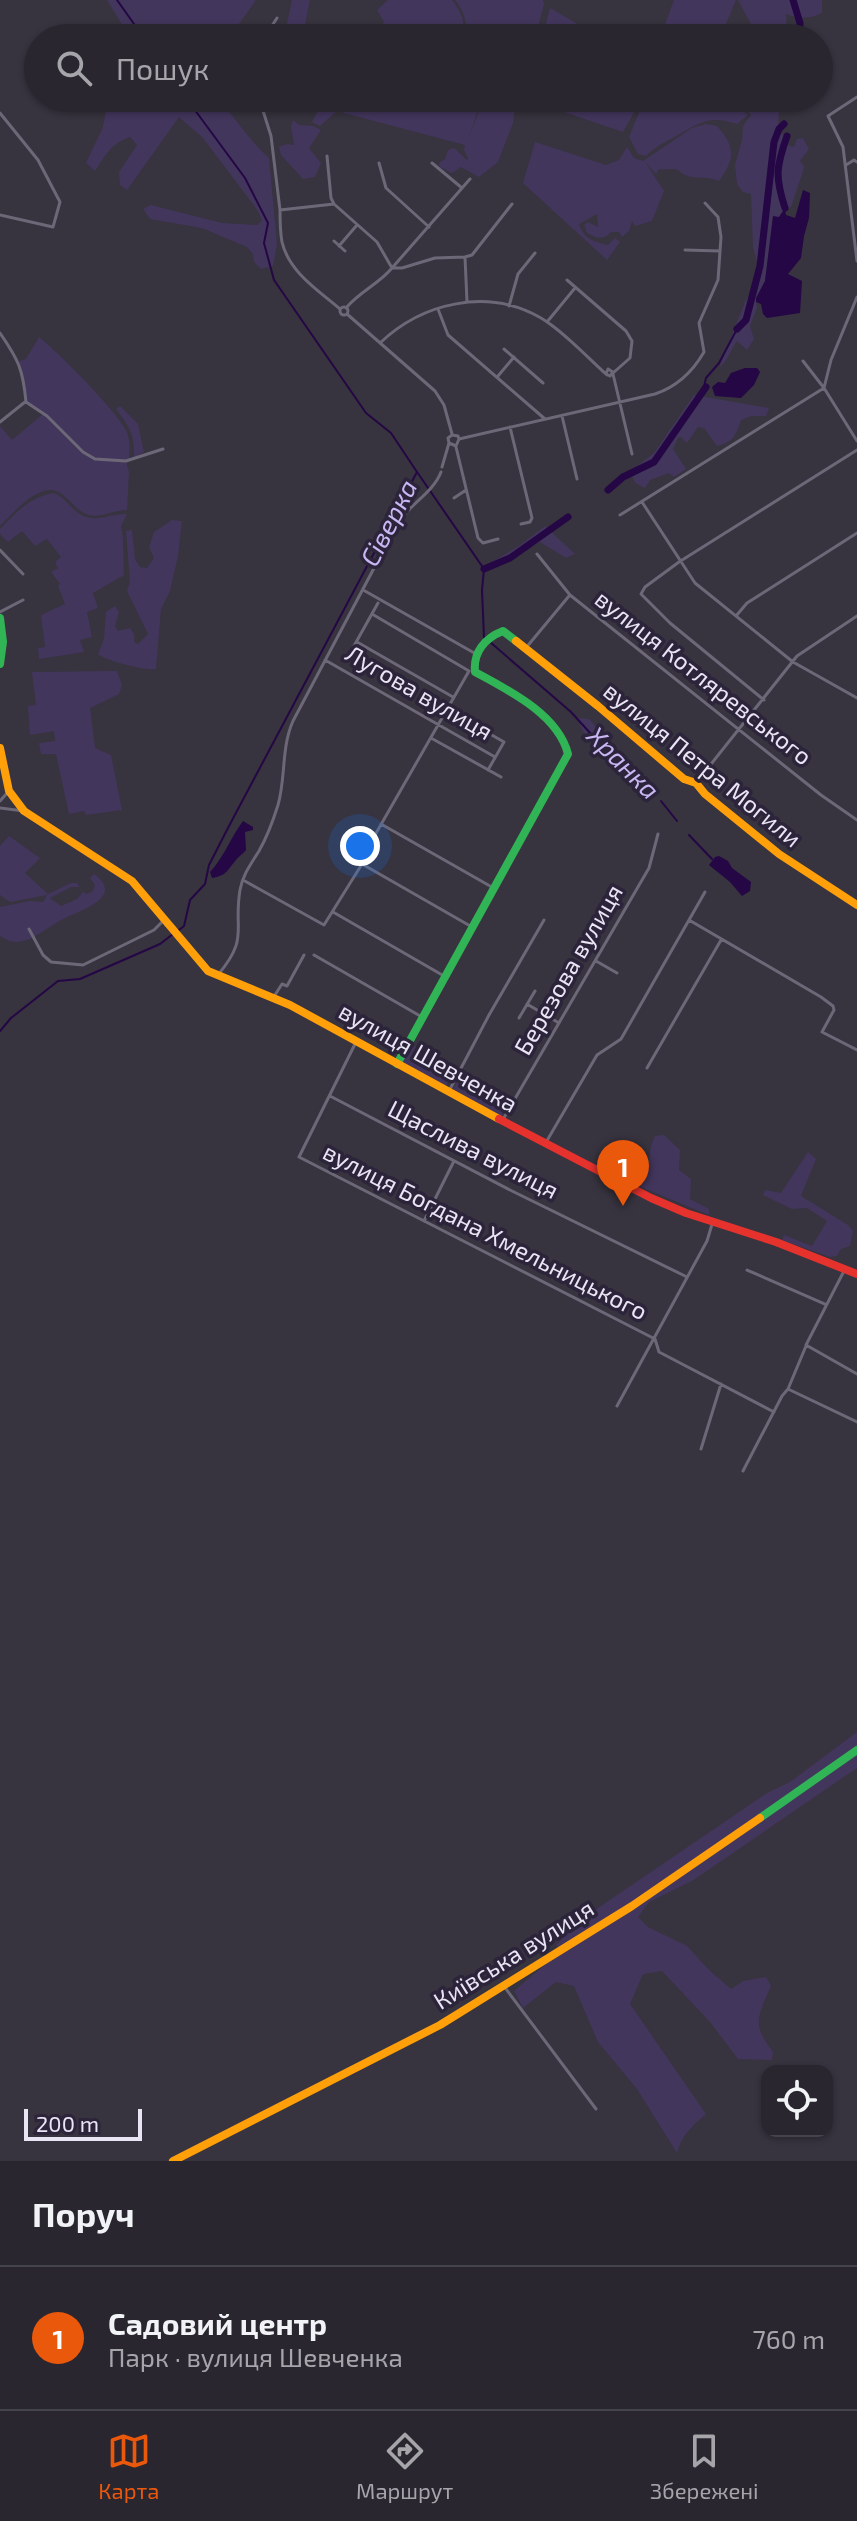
<!DOCTYPE html>
<html lang="uk">
<meta charset="utf-8">
<style>
:root{--surface:#29262f;--page:#312e37;--text:#f1f3f6;--muted:#a5a5aa;--line:#45434b;--accent:#ea580c}
body{margin:0;font-family:"Exo 2",sans-serif;background:var(--page);color:var(--text)}
.controls{position:absolute;right:24px;bottom:24px;display:grid;overflow:hidden;border-radius:16px;box-shadow:0 2px 6px #0004}
.controls button{width:72px;height:72px;display:grid;place-items:center;padding:0;border:0;border-bottom:2px solid var(--line);background:var(--surface);color:var(--text);font:40px sans-serif}
.scale{position:absolute;left:24px;bottom:20px;width:118px;box-sizing:border-box;padding-left:8px;border:4px solid #e9e5f4;border-top:0;font-size:22px;line-height:28px;white-space:nowrap;color:#e9e5f4;-webkit-text-stroke:6px #2b243a;paint-order:stroke}
.you{position:absolute;left:360px;top:846px;width:28px;height:28px;margin:-20px;border:6px solid #fff;border-radius:50%;background:#1a73e8;box-shadow:0 0 0 12px #1a73e833}
.badge{display:grid;place-items:center;width:52px;height:52px;border-radius:50%;background:var(--accent);color:#fff;font-size:26px;font-weight:700}
.pin{position:absolute;translate:-50% -66px;filter:drop-shadow(0 2px 4px #0008)}
.pin::after{content:'';position:absolute;top:42px;width:28px;height:24px;background:inherit;clip-path:polygon(0 0,100% 0,50% 100%)}
.list{margin:0;padding:0;list-style:none}
h2{display:flex;justify-content:space-between;align-items:center;height:104px;margin:0;padding:0 32px;font-size:34px}
h2 small{font-size:26px;font-weight:400;color:var(--muted)}
.list li{display:grid;grid-template-columns:52px 1fr auto;gap:24px;align-items:center;box-sizing:border-box;height:144px;padding:0 32px;border-top:2px solid var(--line)}
.list b{display:block;font-size:30px;white-space:nowrap}
.list p{margin:0;font-size:26px;white-space:nowrap;color:var(--muted)}
.list em{font-size:26px;font-style:normal;color:var(--muted)}
.icon{flex:none;width:44px;height:44px;fill:none;stroke:currentColor;stroke-width:2;stroke-linecap:round;stroke-linejoin:round}
.map{position:relative;flex:none;width:857px;height:2161px;overflow:hidden}
.search{position:absolute;background:var(--surface);box-shadow:0 2px 6px #0004;left:24px;right:24px;top:24px;height:88px;display:flex;align-items:center;gap:20px;box-sizing:border-box;padding:0 28px;border-radius:44px;color:var(--muted);font-size:30px}
.sheet{height:248px;background:var(--surface)}
nav{display:flex;justify-content:space-around;align-items:center;box-sizing:border-box;height:112px;border-top:2px solid var(--line);background:var(--surface);font-size:22px;color:var(--muted)}
nav a{display:grid;justify-items:center;gap:4px}
nav .on{color:var(--accent)}
.map>svg:first-child{display:block}
</style>
<div class="map">
<svg width="857" height="2161" viewBox="0 0 857 2161">
<rect width="100%" height="100%" fill="#37333f"/>
<path fill="#43365d" d="M 107,0 L 256,0 L 229,38 L 130,38 Z
M 292,0 L 310,0 L 302,38 L 284,38 Z
M 388,0 L 452,0 C 462,13 466,22 462,38 L 376,38 L 384,22 L 377,10 Z
M 455,0 L 543,0 L 544,4 L 535,38 L 466,38 C 467,22 465,13 455,0 Z
M 674,0 L 736,0 L 726,24 L 740,31 L 739,38 L 660,38 Z
M 738,0 L 822,0 L 822,13 C 811,19 798,19 786,14 L 787,38 L 747,38 L 752,26 Z
M 550,8 L 581,26 L 607,36 L 622,26 L 653,29 L 652,38 L 542,38 Z
M 108,98 L 218,98 C 236,119 249,140 269,158 L 277,244 L 273,266 L 261,269 L 254,262 L 253,254 L 247,247 L 202,228 L 150,219 L 143,209 L 151,205 L 222,223 L 258,225 L 262,220 L 258,211 L 203,138 L 179,117 L 127,190 L 120,185 L 119,172 L 137,145 L 130,137 C 113,142 105,155 95,171 L 86,163 L 103,127 Z
M 325,98 L 347,98 L 346,103 L 356,98 L 482,98 L 468,140 L 484,98 L 516,98 L 513,123 L 498,162 L 479,177 L 461,167 L 452,173 L 440,167 L 439,163 L 445,159 L 448,150 L 454,148 L 467,160 L 468,158 L 464,150 L 465,145 L 344,113 L 338,110 L 320,126 L 312,122 Z
M 523,98 L 638,98 L 636,109 L 623,132 Z
M 645,98 L 673,98 L 678,110 L 707,111 L 713,98 L 746,98 L 743,111 L 748,115 L 737,124 C 711,115 700,122 678,135 C 664,143 659,144 646,156 L 638,154 L 629,137 Z
M 749,98 L 784,98 L 779,111 L 778,129 L 788,140 L 789,146 L 794,147 L 797,139 L 803,138 L 809,149 L 800,161 L 804,166 L 803,171 L 791,207 L 785,208 L 779,217 L 773,217 L 765,281 L 756,298 L 757,308 L 750,326 L 754,339 L 747,350 L 737,341 C 730,351 729,359 719,368 L 745,302 L 756,284 L 758,266 L 753,247 L 751,194 L 743,192 L 737,184 L 735,165 L 742,140 L 743,126 L 751,115 L 745,108 L 750,102 Z
M 293,120 L 299,125 L 313,126 L 321,130 L 309,148 L 321,163 L 315,177 L 303,179 L 281,155 L 279,147 L 287,144 L 294,145 L 291,127 Z
M 706,124 L 717,126 C 736,147 735,159 719,181 C 706,175 696,180 685,175 C 678,172 681,169 672,169 C 668,169 663,170 659,169 L 656,174 L 645,162 L 664,191 L 652,221 L 635,226 L 632,221 L 629,231 L 622,237 L 619,232 L 611,232 C 603,241 597,238 587,233 L 584,225 L 588,222 L 598,227 L 597,214 L 579,224 C 584,239 594,242 608,245 L 615,238 L 620,242 L 607,260 L 523,183 L 535,142 L 606,165 L 619,160 L 627,147 L 634,158 L 643,161 L 692,128 Z
M 39,337 C 59,353 117,411 127,432 C 130,441 130,449 129,458 L 134,457 C 135,435 129,426 116,409 L 120,406 L 138,424 L 144,452 L 138,455 L 138,458 L 126,461 L 129,472 L 127,510 C 114,510 101,518 89,515 C 78,512 71,501 63,495 C 43,477 14,512 0,526 L 0,426 L 12,440 L 43,414 L 26,402 L 24,381 L 19,361 L 26,359 Z
M 694,395 L 769,408 L 766,416 L 751,416 L 741,420 C 736,435 734,442 717,446 L 704,428 L 698,427 L 687,443 L 681,437 L 678,438 L 673,449 L 686,469 L 674,477 L 669,473 L 650,480 L 645,488 C 635,484 632,481 632,470 L 654,453 Z
M 54,493 C 67,498 73,513 86,517 C 99,521 114,513 127,514 L 121,526 L 123,538 L 124,575 L 93,593 L 98,608 L 87,612 L 92,637 L 80,640 L 84,652 L 39,659 L 38,648 L 45,647 L 41,615 L 65,604 L 58,586 L 60,584 L 51,572 L 58,568 L 55,562 L 61,557 L 47,539 L 35,546 L 22,531 L 8,542 L 0,534 L 0,529 C 15,513 31,496 54,493 Z
M 172,520 L 182,521 L 178,556 L 170,591 L 161,609 L 156,669 C 146,671 106,661 98,654 L 104,639 L 106,612 L 115,606 L 119,612 L 115,626 L 118,631 L 130,628 L 134,634 L 134,642 L 138,644 L 148,634 L 127,591 L 130,582 L 126,531 L 132,530 L 135,559 L 140,567 L 147,568 L 154,558 L 149,547 L 154,532 Z
M 545,526 L 575,554 L 566,558 L 540,542 L 497,566 L 487,565 L 519,546 Z
M 117,671 L 122,685 L 119,694 L 90,708 L 95,748 L 111,755 L 122,810 L 86,815 L 84,811 L 69,814 L 56,754 L 41,754 L 39,743 L 55,741 L 54,731 L 30,735 L 28,706 L 36,705 L 32,672 Z
M 578,718 L 589,719 L 623,758 L 619,765 C 601,752 584,741 578,718 Z
M 9,836 L 40,858 L 25,873 L 48,894 L 71,883 L 77,883 L 80,887 L 71,887 L 50,898 L 61,906 L 77,899 L 83,892 L 87,894 L 93,891 L 95,885 L 90,878 L 94,874 C 127,898 77,911 61,920 C 48,927 33,941 17,942 C 11,942 5,939 0,936 L 0,907 L 30,901 L 43,902 L 47,895 L 10,902 L 0,895 L 0,846 Z
M 415,1046 L 457,1068 L 445,1087 L 400,1061 Z
M 459,1078 L 509,1106 L 501,1116 L 453,1089 Z
M 664,1135 L 680,1150 L 679,1170 L 691,1179 L 690,1199 L 709,1209 L 709,1215 L 629,1182 L 631,1178 L 643,1178 C 653,1162 646,1154 655,1136 Z
M 808,1152 L 816,1159 L 801,1196 L 848,1225 L 853,1231 L 850,1246 L 841,1249 L 837,1256 L 830,1257 L 782,1240 L 784,1235 L 812,1246 L 827,1221 L 807,1208 L 792,1209 L 763,1195 L 765,1190 L 781,1193 Z
M 857,1732 L 857,1768 L 692,1881 L 649,1902 L 638,1917 L 648,1927 L 687,1946 L 710,1971 L 731,1989 L 743,1981 L 766,1977 L 771,1986 C 758,2016 751,2024 773,2052 L 772,2060 L 738,2059 L 710,2022 L 662,1971 L 643,1974 L 630,2004 L 706,2114 C 693,2125 681,2136 677,2153 L 637,2089 L 598,2042 L 574,1986 L 556,1982 L 523,2008 L 514,1991 L 560,1952 L 556,1945 L 579,1921 L 767,1793 L 790,1782 Z"/>
<path fill="#240744" d="M 803,190 L 810,193 L 809,218 L 804,236 L 801,258 L 788,274 L 802,281 L 800,313 L 767,318 L 763,314 L 761,304 L 756,302 L 756,298 L 765,281 L 773,216 L 779,217 L 785,208 L 786,215 L 795,218 Z
M 745,368 L 757,368 L 760,372 L 754,385 L 741,398 L 715,396 L 712,387 L 718,382 L 725,383 L 731,373 Z
M 243,821 L 253,827 L 253,830 L 245,832 L 246,850 C 243,854 239,856 236,860 C 228,869 227,876 212,878 L 210,872 C 224,857 231,837 243,821 Z
M 719,856 L 728,861 L 732,868 L 751,882 L 750,891 L 742,896 L 730,882 L 709,865 L 715,857 Z"/>
<g fill="none" stroke-linecap="round" stroke-linejoin="round">
<path stroke="#240744" stroke-width="2" d="M 117,0 L 144,38
M 704,387 L 706,378 L 719,363 L 737,329
M 417,472 L 484,569 L 482,590 L 484,638
M 490,642 L 571,712 L 591,734 L 639,772 L 647,783
M 661,801 L 677,821
M 689,835 L 712,859
M 179,930 L 184,926 L 190,900 L 205,884 L 209,865 L 229,826 L 417,472 L 391,433 L 366,413 L 274,280 L 264,243 L 268,223 L 245,178 L 186,98
M 0,1031 L 11,1018 L 58,981 L 80,979 L 160,944 L 173,934"/>
<path stroke="#240744" stroke-width="7" d="M 793,0 L 800,23 L 799,38
M 785,208 C 775,177 776,167 787,136
M 737,329 L 746,320 L 760,266 L 774,142 L 779,129 L 784,124
M 608,490 L 623,477 L 654,462 L 706,387
M 484,569 L 510,558 L 568,517"/>
<path stroke="#6d6877" stroke-width="3" d="M 264,38 L 277,18
M 857,97 L 828,116 L 843,147 L 857,261
M 259,98 L 271,136 L 280,210
M 0,113 L 38,160 L 60,202 L 53,227 L 0,215
M 327,156 L 331,198 L 334,204
M 379,163 L 386,188 L 429,227
M 432,163 L 462,188
M 846,165 L 854,160 L 857,162
M 334,241 L 345,251
M 339,246 L 357,225
M 685,250 L 720,251
M 567,280 L 626,331 L 632,341 L 630,358 L 613,373
M 467,302 L 465,257 L 472,255 L 512,204
M 509,306 L 518,274 L 535,253
M340 311a4 4 0 1 1 8 0a4 4 0 1 1-8 0Z
M 346,308 C 360,291 379,284 392,268 L 402,268 L 435,258 L 465,257
M 340,309 C 318,290 289,272 282,242 C 280,231 280,220 280,210 L 334,204 L 377,242 L 392,268 L 470,179
M 438,309 L 448,335 L 545,419
M 347,314 L 435,391 L 444,405 L 452,434
M 547,322 L 575,288
M 0,333 C 18,359 23,369 26,402 L 47,416 L 83,452 L 95,459 L 126,461 L 163,449
M 380,343 C 422,303 487,287 541,318 C 563,331 587,357 607,375
M 504,349 L 543,383
M 803,361 L 824,388 L 857,441
M 608,369 L 613,372 L 610,376 L 606,374 Z
M 613,374 L 632,454
M 498,376 L 514,357
M 824,388 L 831,360 L 857,297
M 562,416 L 577,479
M 0,422 L 25,402
M 510,427 L 532,518 L 530,522 L 521,524
M 459,439 L 458,436 L 452,435 L 448,438 L 449,443 L 456,446 L 459,439 L 655,394 C 676,387 693,371 704,352 L 699,323 L 718,280 L 721,237 L 718,217 L 705,203
M 456,447 L 478,538 L 483,543 L 498,539
M 442,467 L 449,443
M 454,498 L 466,490
M 642,502 L 695,583 L 793,662 L 857,698
M 620,515 L 824,388
M 0,550 L 23,574
M 537,554 L 570,595 L 821,795 L 857,820
M 365,591 L 476,654
M 0,612 L 23,600
M 372,614 L 469,671 L 375,835
M 736,616 L 747,603 L 857,533
M 357,642 L 453,697
M 525,649 L 569,596
M 350,653 L 378,603
M 325,660 L 495,757
M 764,700 L 670,623 L 641,594 L 645,587 L 679,562 L 857,450
M 448,710 L 504,742 L 488,770
M 431,738 L 501,777
M 696,783 L 797,656 L 857,616
M 0,801 L 8,792
M 0,808 L 24,811
M 381,824 L 490,886
M 243,880 L 324,925 L 362,864 L 472,927
M 333,912 L 444,976
M 689,920 L 821,997 L 833,1006 L 834,1010 L 822,1032 L 857,1050
M 29,929 L 43,955 L 51,962 L 83,965 L 154,930 L 164,920
M 314,955 L 422,1017
M 596,961 L 617,973
M 217,976 C 250,937 233,931 240,890 C 243,874 251,864 259,851 C 267,837 273,821 278,805 C 286,777 281,748 293,721 L 399,521 C 412,503 434,491 441,472
M 273,998 L 282,984 L 287,986 L 304,955
M 527,1004 L 559,1023
M 519,1018 L 535,991
M 356,1042 L 299,1157 L 655,1339 L 659,1352 L 774,1412
M 647,1068 L 721,940
M 449,1091 L 489,1015 L 544,920
M 330,1096 L 512,1191 L 687,1277
M 502,1121 L 649,868 L 658,834
M 545,1144 L 597,1055 L 621,1039 L 705,892
M 424,1221 L 454,1161
M 845,1269 L 806,1345 L 857,1374
M 747,1270 L 825,1304
M 788,1389 L 857,1422
M 617,1406 L 707,1241 L 713,1221
M 701,1449 L 721,1384
M 743,1471 L 782,1396 L 788,1389 L 806,1346
M 503,1985 L 596,2109"/>
<path stroke="#30b455" stroke-width="8" d="M 0,618 L 3,642 L 0,664
M 397,1064 L 568,754 C 558,714 508,690 475,672 C 473,652 485,638 503,631 L 516,641
M 760,1818 L 857,1750"/>
<path stroke="#ff9f0a" stroke-width="8" d="M 516,641 L 598,706 L 684,779 L 696,783 L 705,794 L 779,854 L 857,905
M 0,748 L 9,791 L 24,811 L 132,881 L 208,971 L 290,1005 L 499,1119
M 173,2161 L 440,2025 L 632,1906 L 760,1818"/>
<path stroke="#e5322d" stroke-width="8" d="M 499,1119 L 651,1198 L 686,1213 L 776,1242 L 857,1274"/>
</g>
<g text-anchor="middle" stroke-width="7" stroke-linejoin="round" paint-order="stroke">
<g font-size="24" fill="#e9e5f4" stroke="#2b243a">
<text transform="translate(703 678) rotate(38)" y="8">вулиця Котляревського</text>
<text transform="translate(419 693) rotate(30)" y="8">Лугова вулиця</text>
<text transform="translate(702 765) rotate(39)" y="8">вулиця Петра Могили</text>
<text transform="translate(569 970) rotate(-60)" y="8">Березова вулиця</text>
<text transform="translate(428 1058) rotate(29)" y="8">вулиця Шевченка</text>
<text transform="translate(473 1150) rotate(27)" y="8">Щаслива вулиця</text>
<text transform="translate(485 1232) rotate(27)" y="8">вулиця Богдана Хмельницького</text>
<text transform="translate(514 1955) rotate(-32)" y="8">Київська вулиця</text>
</g>
<g font-size="26" font-style="italic" fill="#c8b7f2" stroke="#2b243a">
<text transform="translate(389 523) rotate(-63)" y="9">Сіверка</text>
<text transform="translate(623 763) rotate(45)" y="9">Хранка</text>
</g>
</g>
</svg>
<div class="controls">
<button><svg class="icon" aria-label="locate" viewBox="0 0 24 24"><circle cx="12" cy="12" r="6"/><path d="M12 2v4M12 18v4M2 12h4M18 12h4"/></svg></button>
</div>
<div class="scale">200 m</div>
<div class="you"></div>
<div class="pin badge" style="left:623px;top:1206px">1</div>
<div class="search"><svg class="icon" aria-label="search" viewBox="0 0 24 24"><circle cx="10" cy="10" r="6"/><path d="M15 15l6 6"/></svg>Пошук</div>
</div>
<section class="sheet">
<h2>Поруч<small></small></h2>
<ul class="list">
<li><span class="badge">1</span><div><b>Садовий центр</b><p>Парк · вулиця Шевченка</p></div><em>760 m</em></li>
</ul>
</section>
<nav>
<a class="on"><svg class="icon" aria-label="map" viewBox="0 0 24 24"><path d="M3 6l6-2 6 2 6-2v14l-6 2-6-2-6 2zM9 4v14M15 6v14"/></svg>Карта</a>
<a><svg class="icon" aria-label="directions" viewBox="0 0 24 24"><path d="M12 3l9 9-9 9-9-9zM9 14v-3h6M13 9l2 2-2 2"/></svg>Маршрут</a>
<a><svg class="icon" aria-label="saved" viewBox="0 0 24 24"><path d="M7 4h10v16l-5-4-5 4z"/></svg>Збережені</a>
</nav>
